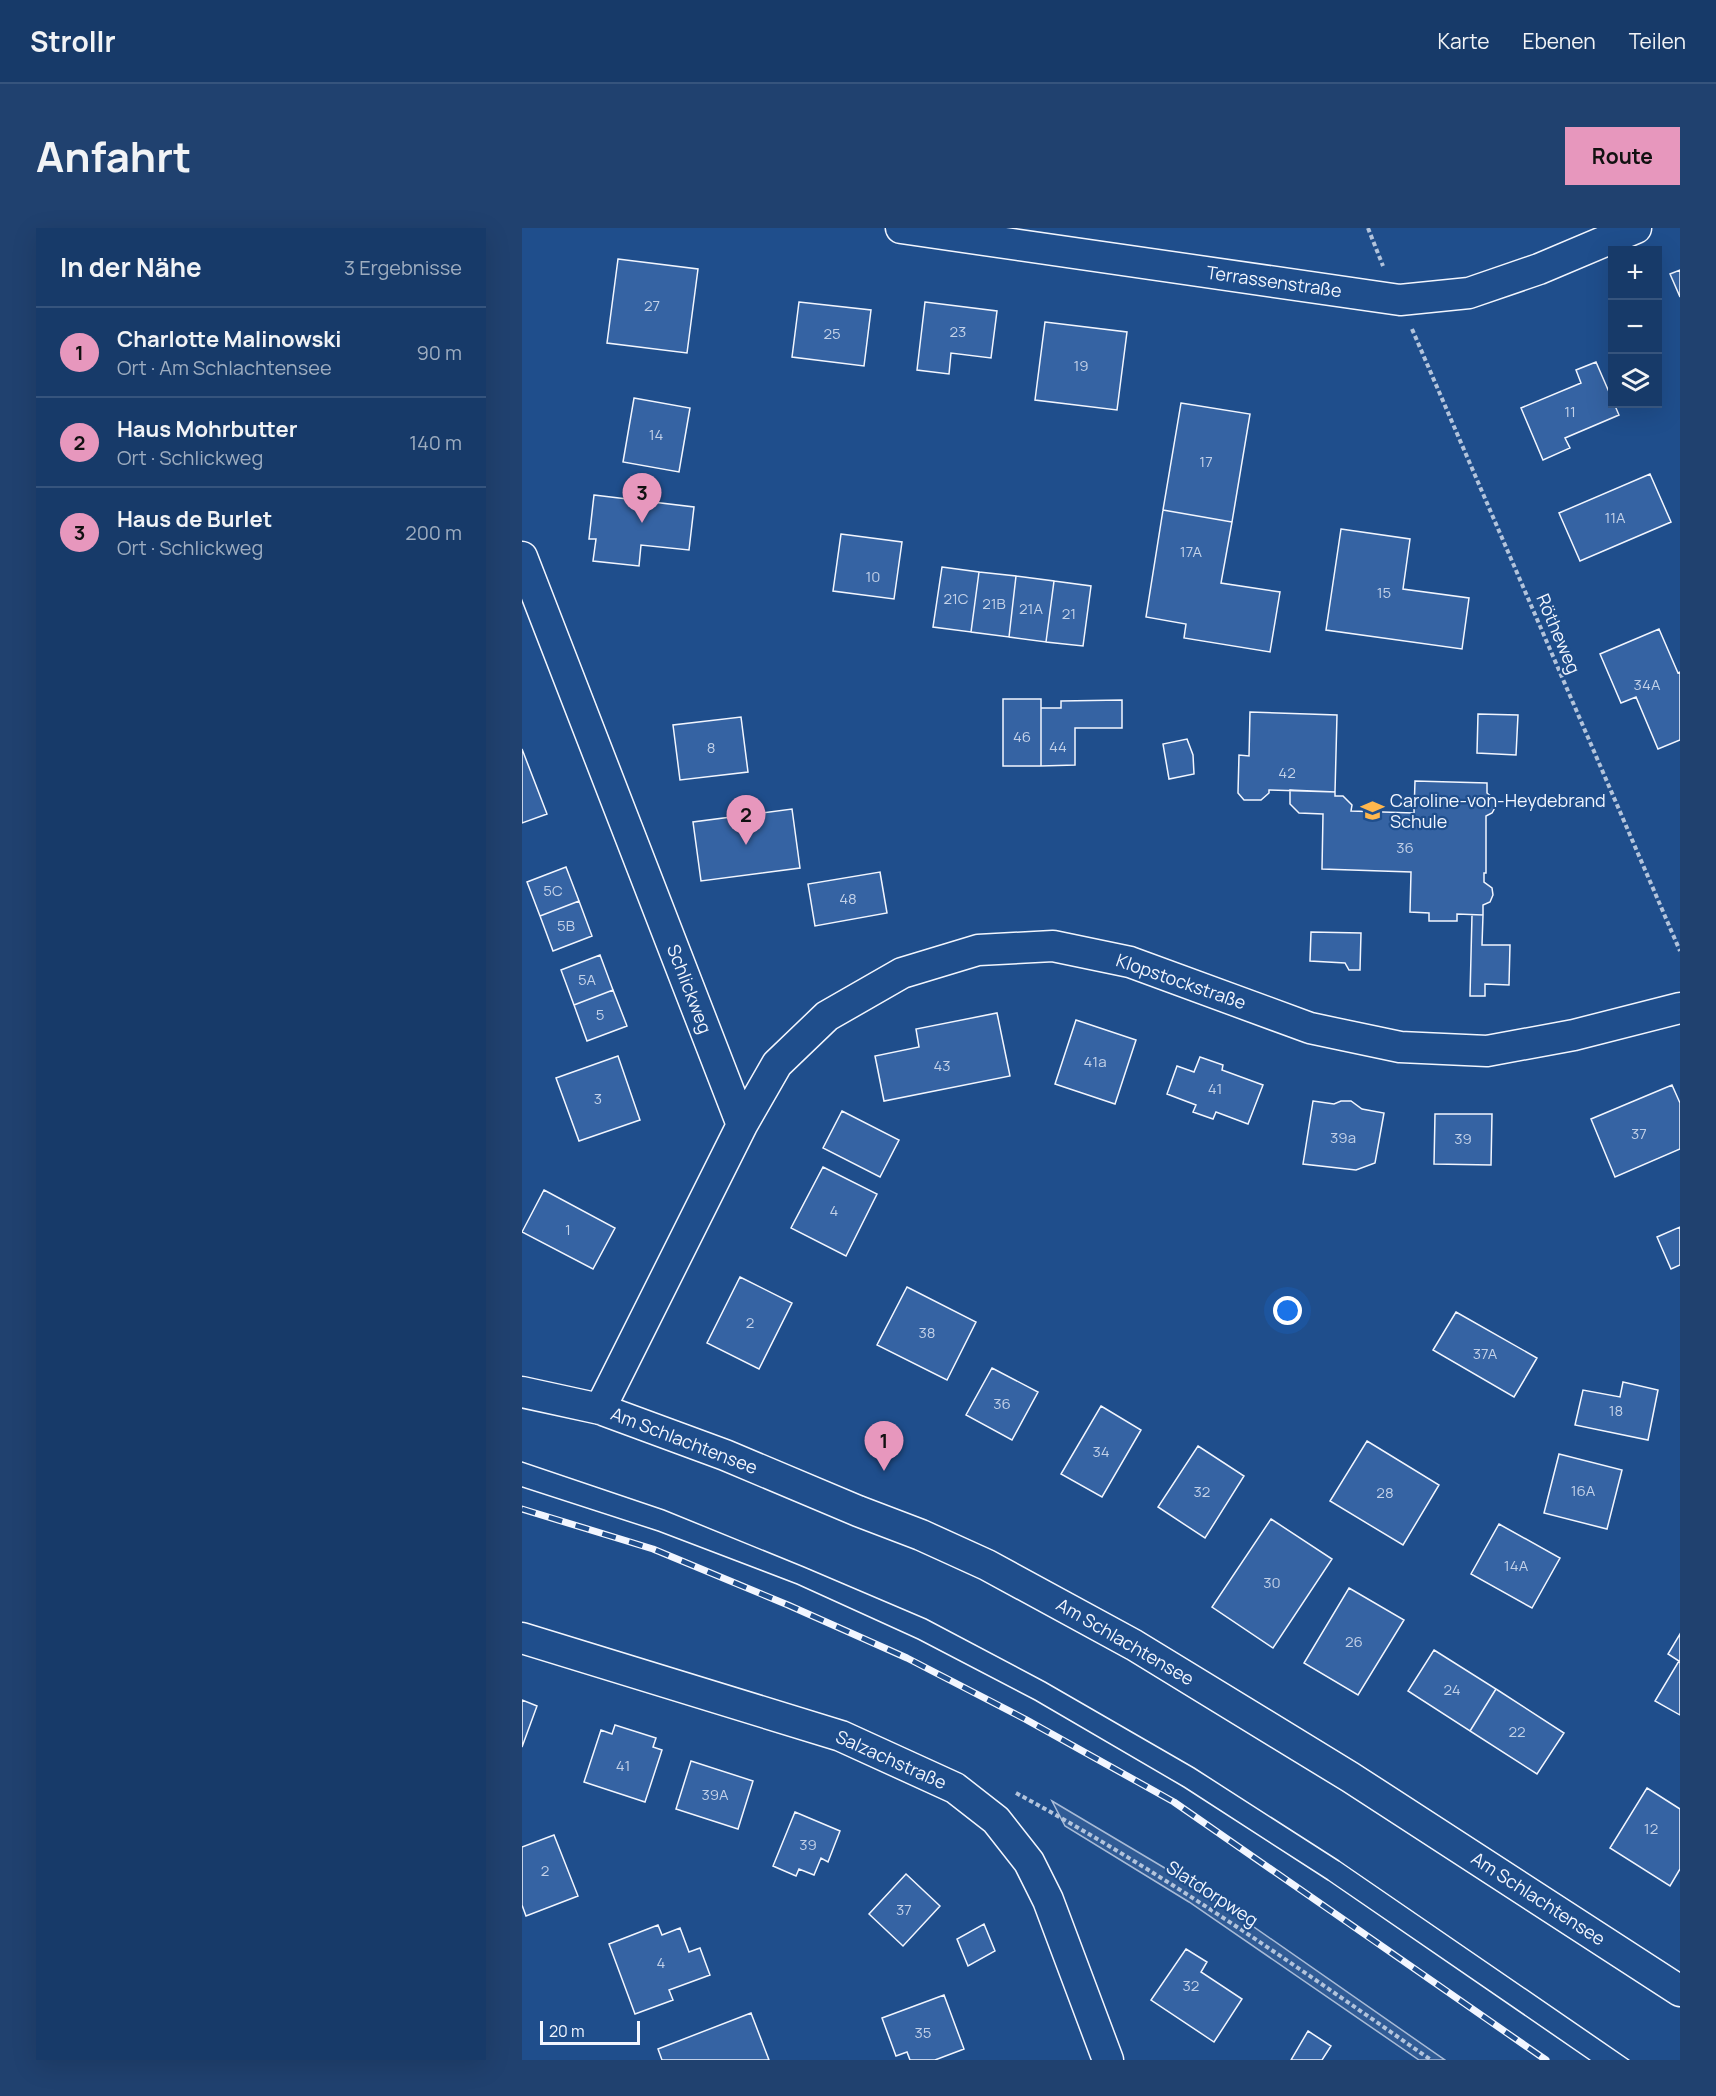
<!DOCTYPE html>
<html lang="de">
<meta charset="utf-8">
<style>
:root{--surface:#173a69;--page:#20416f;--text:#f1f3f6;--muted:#9eadc0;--line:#36547d;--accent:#e797bd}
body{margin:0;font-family:Manrope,sans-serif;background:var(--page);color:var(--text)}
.controls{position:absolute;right:18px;top:18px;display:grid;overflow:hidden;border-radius:0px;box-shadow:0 6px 24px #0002}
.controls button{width:54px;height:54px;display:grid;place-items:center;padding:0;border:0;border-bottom:2px solid var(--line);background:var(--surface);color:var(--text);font:30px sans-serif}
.scale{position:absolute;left:18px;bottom:15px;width:100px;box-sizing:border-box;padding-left:6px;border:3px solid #f2f6ff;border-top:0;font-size:16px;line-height:21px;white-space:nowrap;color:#f2f6ff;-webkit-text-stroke:4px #1f4e8c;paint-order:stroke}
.you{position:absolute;left:766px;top:1083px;width:21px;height:21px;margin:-15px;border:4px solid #fff;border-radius:50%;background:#1a73e8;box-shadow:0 0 0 9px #1a73e833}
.badge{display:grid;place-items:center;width:39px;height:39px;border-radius:50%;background:var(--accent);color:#111;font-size:20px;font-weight:700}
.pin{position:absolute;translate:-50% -50px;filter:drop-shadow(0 2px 3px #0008)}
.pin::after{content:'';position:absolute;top:32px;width:21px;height:18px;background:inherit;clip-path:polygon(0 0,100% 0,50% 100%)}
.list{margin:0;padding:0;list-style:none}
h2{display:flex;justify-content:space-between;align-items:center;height:78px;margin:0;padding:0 24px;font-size:26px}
h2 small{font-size:20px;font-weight:400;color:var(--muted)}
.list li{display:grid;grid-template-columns:39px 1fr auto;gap:18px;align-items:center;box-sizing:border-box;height:90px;padding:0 24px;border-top:2px solid var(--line)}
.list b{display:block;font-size:22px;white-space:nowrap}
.list p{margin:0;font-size:20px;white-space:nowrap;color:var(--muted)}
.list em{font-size:20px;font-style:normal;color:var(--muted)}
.icon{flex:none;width:33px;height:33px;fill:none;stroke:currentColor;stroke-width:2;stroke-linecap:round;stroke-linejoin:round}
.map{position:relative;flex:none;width:1158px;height:1832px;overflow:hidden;border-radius:0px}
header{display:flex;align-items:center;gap:36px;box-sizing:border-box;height:84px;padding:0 30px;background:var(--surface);border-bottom:2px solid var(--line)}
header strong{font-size:28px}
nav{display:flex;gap:33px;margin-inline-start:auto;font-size:21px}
.intro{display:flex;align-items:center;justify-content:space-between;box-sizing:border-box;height:144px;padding:0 36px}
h1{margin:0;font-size:42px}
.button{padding:15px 27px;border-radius:0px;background:var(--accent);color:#111;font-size:21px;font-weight:700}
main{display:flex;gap:36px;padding:0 36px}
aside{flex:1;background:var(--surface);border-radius:0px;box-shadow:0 6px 24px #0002}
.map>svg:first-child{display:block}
</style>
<header>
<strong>Strollr</strong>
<nav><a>Karte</a><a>Ebenen</a><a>Teilen</a></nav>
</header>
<div class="intro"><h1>Anfahrt</h1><a class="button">Route</a></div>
<main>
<aside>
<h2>In der Nähe<small>3 Ergebnisse</small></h2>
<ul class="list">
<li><span class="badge">1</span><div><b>Charlotte Malinowski</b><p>Ort · Am Schlachtensee</p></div><em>90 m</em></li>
<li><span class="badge">2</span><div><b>Haus Mohrbutter</b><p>Ort · Schlickweg</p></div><em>140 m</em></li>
<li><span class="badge">3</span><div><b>Haus de Burlet</b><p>Ort · Schlickweg</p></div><em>200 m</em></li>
</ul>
</aside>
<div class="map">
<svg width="1158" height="1832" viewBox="0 0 1158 1832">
<rect width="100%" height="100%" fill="#1f4e8c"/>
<path fill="#305b95" stroke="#a8bbd7" stroke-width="1.5" d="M 530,1573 L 673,1658 L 923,1832 L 897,1832 L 667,1674 L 543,1598 Z"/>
<path fill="#3563a3" stroke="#f2f6ff" stroke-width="1.5" d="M 96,31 L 176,41 L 165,125 L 85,115 Z
M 1158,42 L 1158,69 L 1148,46 Z
M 277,74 L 349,82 L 342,138 L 270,129 Z
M 403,74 L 475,83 L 469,130 L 429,125 L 427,146 L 395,142 Z
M 523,94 L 605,104 L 595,182 L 513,172 Z
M 1074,134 L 1097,187 L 1043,210 L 1048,220 L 1021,232 L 999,180 L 1059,155 L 1054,142 Z
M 112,170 L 168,180 L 157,244 L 101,234 Z
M 659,175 L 728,186 L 710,294 L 641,282 Z
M 1128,246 L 1149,294 L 1058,333 L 1037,285 Z
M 72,267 L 172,279 L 167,322 L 119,317 L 117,338 L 71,333 L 74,311 L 67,311 Z
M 641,282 L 710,294 L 699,355 L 758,364 L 748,424 L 662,410 L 664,396 L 624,389 Z
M 819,301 L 888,311 L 881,361 L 947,370 L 940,421 L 804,402 Z
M 319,306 L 380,314 L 372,371 L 311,363 Z
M 420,339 L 457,344 L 449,404 L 411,399 Z
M 457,344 L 494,348 L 487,409 L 449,404 Z
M 494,348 L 532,353 L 524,414 L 487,409 Z
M 532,353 L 569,358 L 561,418 L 524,414 Z
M 1137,401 L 1156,445 L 1158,444 L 1158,512 L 1136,521 L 1114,469 L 1099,475 L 1078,426 Z
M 481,471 L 519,471 L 519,538 L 481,538 Z
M 600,472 L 600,500 L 553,500 L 553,537 L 519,538 L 519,480 L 539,480 L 539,473 Z
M 728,484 L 815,487 L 813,564 L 747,562 L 747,565 L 739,572 L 722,572 L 716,565 L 717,527 L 727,528 Z
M 956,486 L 996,487 L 994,527 L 955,525 Z
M 219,489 L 226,544 L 158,552 L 151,497 Z
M 665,511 L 671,527 L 672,546 L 647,551 L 641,516 Z
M 0,521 L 25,586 L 0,595 Z
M 893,553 L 965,555 L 965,565 L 972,571 L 974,578 L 970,585 L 964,588 L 964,645 L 962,645 L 962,654 L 970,660 L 971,667 L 968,674 L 961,677 L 961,687 L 935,686 L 935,693 L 907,693 L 907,685 L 888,684 L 889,644 L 800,641 L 801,586 L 777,585 L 768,576 L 768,562 L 813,564 L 813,568 L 821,568 L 830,577 L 829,583 L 892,585 Z
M 270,581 L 278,640 L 179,653 L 171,594 Z
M 44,639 L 57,673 L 18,688 L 5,654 Z
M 358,644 L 365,685 L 293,698 L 286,656 Z
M 57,673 L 70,708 L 31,723 L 18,688 Z
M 950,687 L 961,687 L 960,717 L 988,717 L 987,757 L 963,756 L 963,768 L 948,768 Z
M 789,704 L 839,705 L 838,742 L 827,742 L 823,735 L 788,733 Z
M 78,727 L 91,762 L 52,777 L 39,742 Z
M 91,762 L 105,798 L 65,813 L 52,777 Z
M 475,785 L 488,848 L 362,873 L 353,828 L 397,819 L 394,801 Z
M 554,792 L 614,812 L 593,876 L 533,856 Z
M 96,828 L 118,892 L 57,913 L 34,850 Z
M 678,829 L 701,837 L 700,842 L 741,857 L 726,896 L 694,884 L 691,891 L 671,884 L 674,877 L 645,866 L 655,838 L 672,844 Z
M 1150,857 L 1158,875 L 1158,921 L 1093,949 L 1069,891 Z
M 791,873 L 812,876 L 819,873 L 829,873 L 840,881 L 862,885 L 853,935 L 834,942 L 781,936 Z
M 320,883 L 377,912 L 358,949 L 301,920 Z
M 913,886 L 970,886 L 969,937 L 912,936 Z
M 301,939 L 355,966 L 324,1028 L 269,1000 Z
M 22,962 L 93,1000 L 71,1041 L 0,1004 Z
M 1158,999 L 1158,1037 L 1149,1041 L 1135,1009 Z
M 218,1049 L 270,1075 L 237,1141 L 185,1115 Z
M 385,1059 L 454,1094 L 425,1152 L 355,1117 Z
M 934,1084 L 1015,1130 L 992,1169 L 911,1122 Z
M 470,1140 L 516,1164 L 490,1212 L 444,1187 Z
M 1101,1154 L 1136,1162 L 1126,1212 L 1053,1197 L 1061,1162 L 1098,1169 Z
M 579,1178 L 619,1202 L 580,1269 L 539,1246 Z
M 845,1213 L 917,1257 L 881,1317 L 808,1273 Z
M 676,1218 L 722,1248 L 683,1310 L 636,1279 Z
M 1037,1226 L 1100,1242 L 1085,1301 L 1022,1285 Z
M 749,1291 L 810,1331 L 751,1420 L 690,1379 Z
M 977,1296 L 1038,1330 L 1010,1380 L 949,1346 Z
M 827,1360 L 882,1392 L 836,1467 L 782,1435 Z
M 1158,1406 L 1158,1487 L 1133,1473 L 1157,1433 L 1146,1426 Z
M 912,1422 L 974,1461 L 948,1503 L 886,1463 Z
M 974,1461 L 1042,1505 L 1015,1546 L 948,1503 Z
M 0,1472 L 15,1478 L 0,1519 Z
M 93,1497 L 134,1510 L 131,1519 L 140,1522 L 123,1574 L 62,1554 L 79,1502 L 90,1506 Z
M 169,1533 L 231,1553 L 216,1601 L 154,1581 Z
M 1125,1560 L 1158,1581 L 1158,1641 L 1148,1658 L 1088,1620 Z
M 273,1584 L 318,1603 L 306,1634 L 299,1630 L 292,1647 L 277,1641 L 274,1648 L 251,1638 Z
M 32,1607 L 56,1668 L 4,1688 L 0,1677 L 0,1619 Z
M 384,1646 L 418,1678 L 381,1718 L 347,1686 Z
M 462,1696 L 473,1723 L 446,1738 L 435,1711 Z
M 136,1697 L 140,1707 L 158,1700 L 167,1724 L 178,1720 L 188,1747 L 147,1762 L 151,1772 L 113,1786 L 87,1716 Z
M 664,1721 L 685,1734 L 679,1744 L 720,1771 L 692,1814 L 629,1772 Z
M 422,1767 L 442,1821 L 413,1832 L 388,1832 L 385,1824 L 374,1828 L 360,1790 Z
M 229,1785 L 247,1832 L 140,1832 L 136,1821 Z
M 786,1803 L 809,1818 L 800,1832 L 769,1832 Z"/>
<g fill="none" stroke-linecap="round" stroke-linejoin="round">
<defs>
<path id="minor" d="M 379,0 L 878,72 L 947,65 L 1017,41 L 1114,0
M 0,329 L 220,897 L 78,1181
M 220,897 L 255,836 L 305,788 L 380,745 L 456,722 L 531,718 L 608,734 L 788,800 L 878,819 L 965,823 L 1052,807 L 1158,780
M 0,1164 L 78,1181 L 203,1227 L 336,1283 L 399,1307 L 465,1337 L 612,1417 L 828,1549 L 1158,1763
M 0,1410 L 319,1508 L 433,1560 L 474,1592 L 507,1634 L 526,1672 L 586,1832"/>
</defs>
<use href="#minor" stroke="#f2f6ff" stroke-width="33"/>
<path stroke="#b3c4dc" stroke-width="4" stroke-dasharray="4.5 3" stroke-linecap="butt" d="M 846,0 L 861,38
M 890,101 L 1158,723
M 494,1565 C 639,1643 774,1738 909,1832"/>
<use href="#minor" stroke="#1f4e8c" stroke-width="30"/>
<path stroke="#f2f6ff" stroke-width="1.5" d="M 0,1234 L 142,1282 L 282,1339 L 404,1391 L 523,1454 L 672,1540 L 817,1633 L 1107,1832
M 0,1259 L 136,1303 L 275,1356 L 396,1411 L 513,1472 L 662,1559 L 806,1652 L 1068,1832"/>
<defs>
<path id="rail" d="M 0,1281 L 131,1321 L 266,1377 L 385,1430 L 503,1491 L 652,1574 L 1024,1832"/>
</defs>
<use href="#rail" stroke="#f2f6ff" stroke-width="7"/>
<use href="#rail" stroke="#1f4e8c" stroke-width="4.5" stroke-dasharray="14" stroke-linecap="butt"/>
</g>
<defs>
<symbol id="school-bare" viewBox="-9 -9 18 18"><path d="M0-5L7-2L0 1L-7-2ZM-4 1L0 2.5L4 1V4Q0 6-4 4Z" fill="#ffb74d" stroke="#1f4e8c" stroke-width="2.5" paint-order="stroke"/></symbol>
</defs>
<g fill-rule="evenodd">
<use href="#school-bare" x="834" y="566" width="33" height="33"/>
</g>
<g text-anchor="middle" stroke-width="4.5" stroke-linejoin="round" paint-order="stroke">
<g font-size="15" fill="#c3d1e8">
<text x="130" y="83">27</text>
<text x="436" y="109">23</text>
<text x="310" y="111">25</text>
<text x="559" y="143">19</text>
<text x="1048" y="189">11</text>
<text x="134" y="212">14</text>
<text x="684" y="239">17</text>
<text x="1093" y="295">11A</text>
<text x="669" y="329">17A</text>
<text x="351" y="354">10</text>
<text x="862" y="370">15</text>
<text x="434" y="376">21C</text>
<text x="472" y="381">21B</text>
<text x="509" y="386">21A</text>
<text x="547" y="391">21</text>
<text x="1125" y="462">34A</text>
<text x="500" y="514">46</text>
<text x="536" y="524">44</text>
<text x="189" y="525">8</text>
<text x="765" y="550">42</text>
<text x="883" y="625">36</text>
<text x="31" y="668">5C</text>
<text x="326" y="676">48</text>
<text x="44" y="703">5B</text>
<text x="65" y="757">5A</text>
<text x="78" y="792">5</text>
<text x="573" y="839">41a</text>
<text x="420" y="843">43</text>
<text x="693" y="866">41</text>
<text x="76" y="876">3</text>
<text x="1117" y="911">37</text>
<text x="821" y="915">39a</text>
<text x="941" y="916">39</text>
<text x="312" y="988">4</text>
<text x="46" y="1007">1</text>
<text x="228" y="1100">2</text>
<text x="405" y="1110">38</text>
<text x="963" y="1131">37A</text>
<text x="480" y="1181">36</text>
<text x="1094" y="1188">18</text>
<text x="579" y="1229">34</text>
<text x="1061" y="1268">16A</text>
<text x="680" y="1269">32</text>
<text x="863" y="1270">28</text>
<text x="994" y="1343">14A</text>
<text x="750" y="1360">30</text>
<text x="832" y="1419">26</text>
<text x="930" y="1467">24</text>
<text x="995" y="1509">22</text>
<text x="101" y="1543">41</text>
<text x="193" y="1572">39A</text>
<text x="1129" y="1606">12</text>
<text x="286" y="1622">39</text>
<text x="23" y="1648">2</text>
<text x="382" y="1687">37</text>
<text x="139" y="1740">4</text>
<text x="669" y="1763">32</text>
<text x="401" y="1810">35</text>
</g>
<g font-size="18" fill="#f2f6ff" stroke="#1f4e8c">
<text transform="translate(752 54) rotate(8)" y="6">Terrassenstraße</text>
<text transform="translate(1036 406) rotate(67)" y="6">Rötheweg</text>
<text transform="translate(659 754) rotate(19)" y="6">Klopstockstraße</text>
<text transform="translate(167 761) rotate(69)" y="6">Schlickweg</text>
<text transform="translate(162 1213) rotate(21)" y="6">Am Schlachtensee</text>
<text transform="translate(603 1414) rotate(30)" y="6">Am Schlachtensee</text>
<text transform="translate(369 1532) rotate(24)" y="6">Salzachstraße</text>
<text transform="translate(690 1666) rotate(33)" y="6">Slatdorpweg</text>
<text transform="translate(1016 1671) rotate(33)" y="6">Am Schlachtensee</text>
</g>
<g font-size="18" fill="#f2f6ff" stroke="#1f4e8c" text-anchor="start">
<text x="868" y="579">Caroline-von-Heydebrand<tspan x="868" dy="21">Schule</tspan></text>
</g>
</g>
</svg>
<div class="controls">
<button>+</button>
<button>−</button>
<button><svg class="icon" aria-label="layers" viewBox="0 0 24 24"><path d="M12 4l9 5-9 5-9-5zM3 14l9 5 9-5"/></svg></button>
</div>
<div class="scale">20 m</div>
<div class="you"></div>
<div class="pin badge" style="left:362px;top:1243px">1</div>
<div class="pin badge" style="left:224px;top:617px">2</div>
<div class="pin badge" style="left:120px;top:295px">3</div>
</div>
</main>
